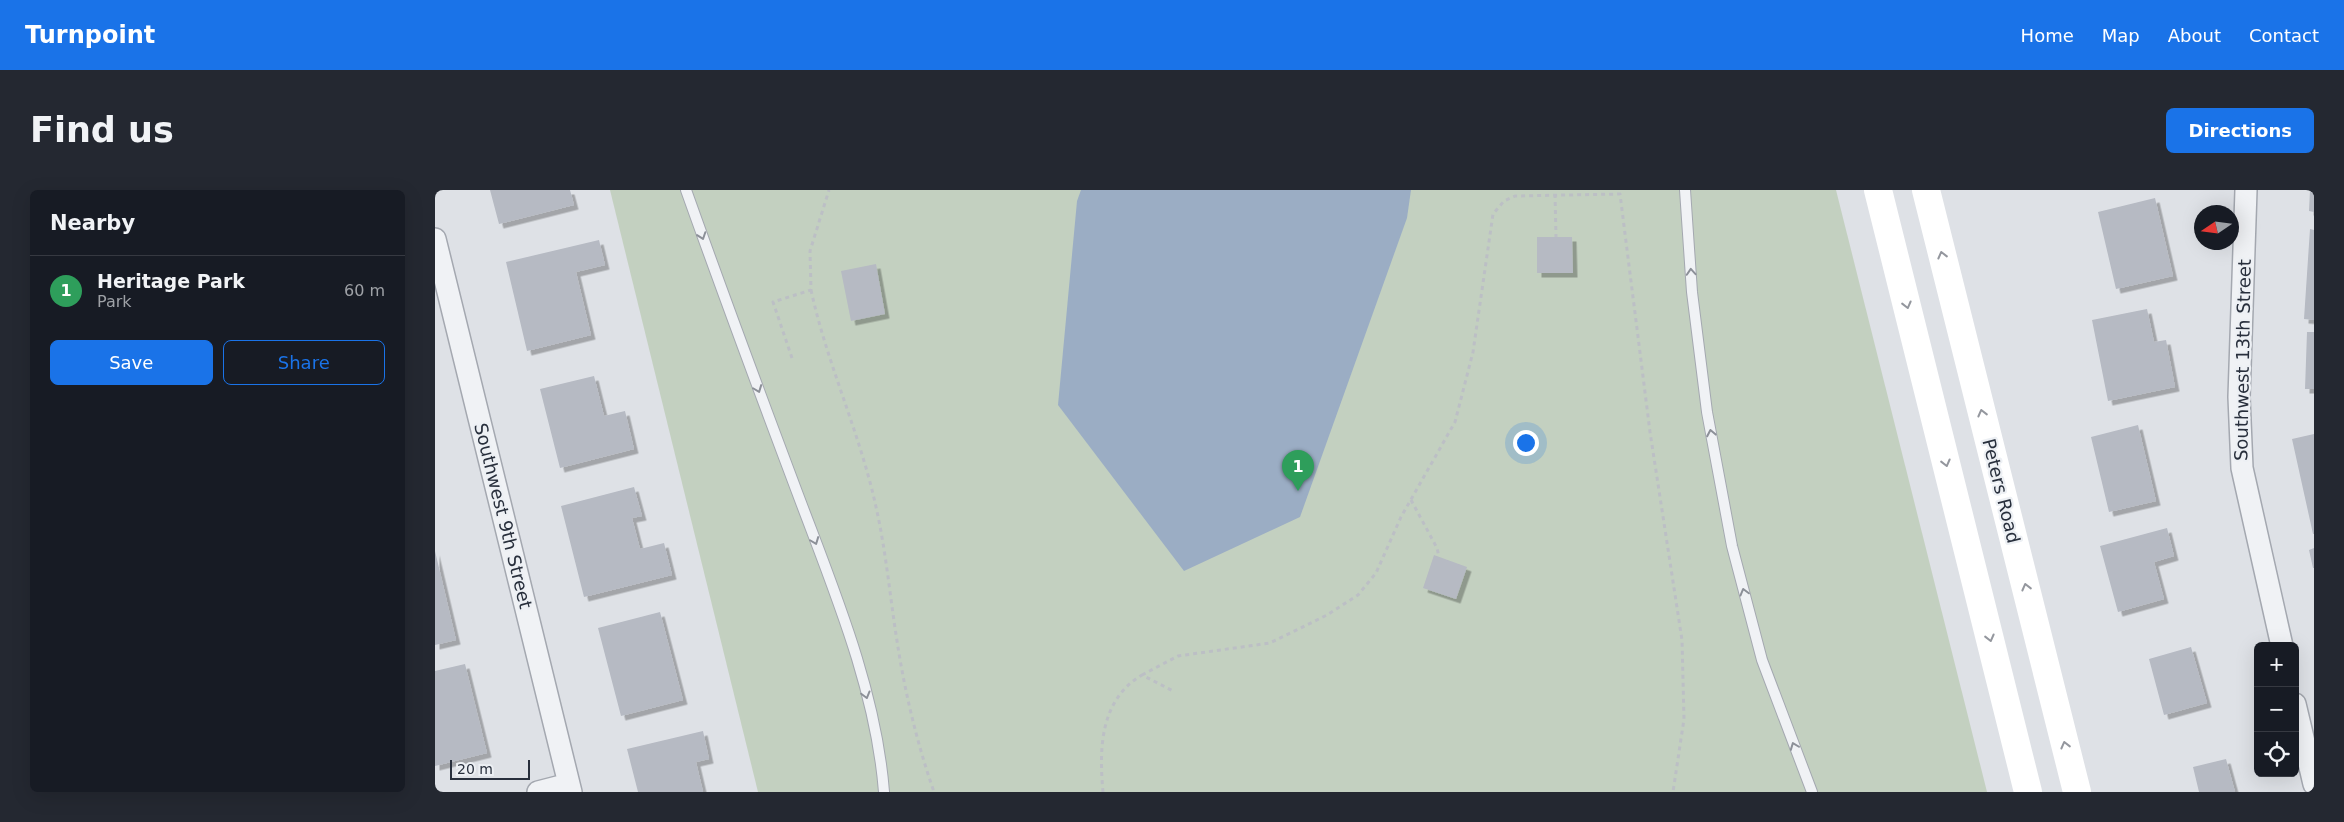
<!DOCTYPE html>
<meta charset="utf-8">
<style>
:root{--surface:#171b24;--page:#242831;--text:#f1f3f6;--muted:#9ea1a6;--line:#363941;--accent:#1a73e8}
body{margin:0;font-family:"DejaVu Sans",sans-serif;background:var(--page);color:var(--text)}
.controls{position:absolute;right:15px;bottom:15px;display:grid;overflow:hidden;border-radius:8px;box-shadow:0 5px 20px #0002}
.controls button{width:45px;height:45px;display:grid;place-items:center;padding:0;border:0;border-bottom:1px solid var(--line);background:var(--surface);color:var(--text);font:25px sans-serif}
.compass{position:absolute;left:1759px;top:15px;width:45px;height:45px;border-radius:50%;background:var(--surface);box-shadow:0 5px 20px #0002;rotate:257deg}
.scale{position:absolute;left:15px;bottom:12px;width:80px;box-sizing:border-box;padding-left:5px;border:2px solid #282f3c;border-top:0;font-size:14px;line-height:18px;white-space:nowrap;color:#282f3c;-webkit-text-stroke:4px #edf0f4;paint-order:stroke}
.you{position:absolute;left:1090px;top:252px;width:18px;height:18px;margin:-12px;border:4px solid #fff;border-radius:50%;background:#1a73e8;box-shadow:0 0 0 8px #1a73e833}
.badge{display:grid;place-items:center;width:32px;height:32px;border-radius:50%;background:var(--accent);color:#fff;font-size:16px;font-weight:700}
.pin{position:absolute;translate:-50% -41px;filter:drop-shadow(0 1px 2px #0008)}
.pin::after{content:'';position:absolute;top:26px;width:18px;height:15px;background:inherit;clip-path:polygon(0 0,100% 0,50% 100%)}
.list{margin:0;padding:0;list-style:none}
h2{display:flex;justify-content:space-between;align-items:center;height:65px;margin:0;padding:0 20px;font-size:21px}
h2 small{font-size:16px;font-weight:400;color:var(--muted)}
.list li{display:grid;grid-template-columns:32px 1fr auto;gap:15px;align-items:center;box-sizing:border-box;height:70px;padding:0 20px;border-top:1px solid var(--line)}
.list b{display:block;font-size:19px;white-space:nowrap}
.list p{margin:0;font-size:16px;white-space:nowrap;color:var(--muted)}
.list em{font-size:16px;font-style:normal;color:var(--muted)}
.actions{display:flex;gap:10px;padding:15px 20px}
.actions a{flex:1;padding:11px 0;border:1px solid var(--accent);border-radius:8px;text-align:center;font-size:18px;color:var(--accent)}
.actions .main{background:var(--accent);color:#fff}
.icon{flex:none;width:28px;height:28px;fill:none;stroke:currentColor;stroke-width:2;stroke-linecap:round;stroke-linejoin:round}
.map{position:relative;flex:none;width:1879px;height:602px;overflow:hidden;border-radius:8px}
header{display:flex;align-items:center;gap:30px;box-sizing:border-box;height:70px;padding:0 25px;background:var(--accent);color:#fff}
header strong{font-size:24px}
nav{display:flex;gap:28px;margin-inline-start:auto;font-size:18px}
.intro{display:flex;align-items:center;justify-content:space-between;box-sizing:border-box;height:120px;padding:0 30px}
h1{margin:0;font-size:35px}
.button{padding:12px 22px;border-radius:8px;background:var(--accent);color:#fff;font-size:18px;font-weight:700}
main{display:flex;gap:30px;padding:0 30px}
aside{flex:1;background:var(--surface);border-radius:8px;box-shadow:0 5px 20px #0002}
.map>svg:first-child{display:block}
</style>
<header>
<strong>Turnpoint</strong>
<nav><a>Home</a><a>Map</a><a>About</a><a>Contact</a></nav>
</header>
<div class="intro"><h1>Find us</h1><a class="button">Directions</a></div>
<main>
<aside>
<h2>Nearby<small></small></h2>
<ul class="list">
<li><span class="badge" style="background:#2e9e5b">1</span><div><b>Heritage Park</b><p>Park</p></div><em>60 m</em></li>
</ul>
<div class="actions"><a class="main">Save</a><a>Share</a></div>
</aside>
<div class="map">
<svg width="1879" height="602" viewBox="0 0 1879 602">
<defs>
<filter id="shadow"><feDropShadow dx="4.5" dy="4.5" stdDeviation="0" flood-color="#0004"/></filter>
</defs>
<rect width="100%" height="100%" fill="#dee1e6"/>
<path fill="#c3d0c0" d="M 175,0 L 1401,0 L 1552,602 L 323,602 Z"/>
<path fill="#9badc4" d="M 646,0 L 976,0 L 972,28 L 865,327 L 749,381 L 623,215 L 642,11 Z"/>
<path fill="#b6bac3" filter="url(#shadow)" d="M 55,0 L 135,0 L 139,15 L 64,34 Z
M 1875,0 L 1879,0 L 1879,22 L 1874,21 Z
M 1720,8 L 1738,86 L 1681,99 L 1663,22 Z
M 1875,39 L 1879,40 L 1879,130 L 1869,129 Z
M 1102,47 L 1137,47 L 1138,83 L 1102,83 Z
M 164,50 L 170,75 L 141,82 L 156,145 L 92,161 L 71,72 Z
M 441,74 L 450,124 L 416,131 L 406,81 Z
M 1712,119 L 1719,152 L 1731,150 L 1740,197 L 1673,211 L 1657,130 Z
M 1872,142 L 1879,142 L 1879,199 L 1870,199 Z
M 159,186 L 169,226 L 190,221 L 199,259 L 125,278 L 105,199 Z
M 1703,235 L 1721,311 L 1674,322 L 1656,247 Z
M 1879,244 L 1879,344 L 1878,344 L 1857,249 Z
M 199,297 L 207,326 L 197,328 L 205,359 L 229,353 L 237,385 L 149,407 L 126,316 Z
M 1732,338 L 1739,366 L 1719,372 L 1729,409 L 1683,422 L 1665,356 Z
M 1879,358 L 1879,378 L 1878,378 L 1874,360 Z
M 0,361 L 21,450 L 0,455 Z
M 999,365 L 1032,377 L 1021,409 L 988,398 Z
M 225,422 L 248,510 L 186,526 L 163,438 Z
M 1756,457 L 1772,513 L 1729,525 L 1714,469 Z
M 30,474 L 52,563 L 0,576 L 0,481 Z
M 268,541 L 274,569 L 261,572 L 268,602 L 203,602 L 192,559 Z
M 1791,569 L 1800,602 L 1764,602 L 1758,577 Z"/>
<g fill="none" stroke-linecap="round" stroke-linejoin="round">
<defs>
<path id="service" d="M 251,0 C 287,101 324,201 362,302 C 398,398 441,499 449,602
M 1250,0 L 1257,102 L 1272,222 L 1297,356 L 1327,470 L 1377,602"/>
<path id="minor" d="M 1811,0 L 1804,207 L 1807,278 L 1847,456
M 0,49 L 136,602
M 1860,514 L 1879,594
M 103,602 L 134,594"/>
</defs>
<use href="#service" stroke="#a4a8b0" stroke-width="12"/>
<use href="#minor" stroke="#a4a8b0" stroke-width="24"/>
<path stroke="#bcbfc5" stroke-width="3" stroke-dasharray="4 4" stroke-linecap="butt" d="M 1120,4 L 1121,47
M 376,100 C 392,174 425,243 441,317 C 451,361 455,407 462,451 C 470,503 482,553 499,602
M 357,168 L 338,112 L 376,100 L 375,61 L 394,0
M 976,310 L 1002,358 L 1004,367
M 707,485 L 743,466 L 835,453 L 892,425 L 923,405 L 941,383 L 966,327 L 1020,232 L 1038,162 L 1058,24 L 1069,11 L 1080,6 L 1185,4 L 1215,242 L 1247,450 L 1249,529 L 1238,602
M 668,602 C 664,558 665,510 707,485 L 740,502"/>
<use href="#service" stroke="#f0f2f5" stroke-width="10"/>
<use href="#minor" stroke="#f0f2f5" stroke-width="21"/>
<path stroke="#fff" stroke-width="28" d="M 1443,0 L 1593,602
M 1491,0 L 1642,602"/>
</g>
<defs><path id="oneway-chevron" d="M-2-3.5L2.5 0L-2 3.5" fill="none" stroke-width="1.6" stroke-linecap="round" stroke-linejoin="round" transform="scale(1.25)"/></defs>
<g stroke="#8c9098">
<use href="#oneway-chevron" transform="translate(267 46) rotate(71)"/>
<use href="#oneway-chevron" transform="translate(1256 82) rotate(-94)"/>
<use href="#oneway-chevron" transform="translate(323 199) rotate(69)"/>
<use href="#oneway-chevron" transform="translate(1276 243) rotate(-101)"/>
<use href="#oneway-chevron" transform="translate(380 351) rotate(69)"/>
<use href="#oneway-chevron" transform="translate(1309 402) rotate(-105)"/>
<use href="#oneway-chevron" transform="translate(431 505) rotate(75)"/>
<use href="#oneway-chevron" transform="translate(1359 556) rotate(-111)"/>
</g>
<g stroke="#94979e">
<use href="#oneway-chevron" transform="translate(1507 65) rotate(-104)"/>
<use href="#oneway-chevron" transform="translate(1472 115) rotate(76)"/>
<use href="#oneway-chevron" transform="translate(1547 223) rotate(-104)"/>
<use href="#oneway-chevron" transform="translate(1511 273) rotate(76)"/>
<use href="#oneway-chevron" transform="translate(1591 397) rotate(-104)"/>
<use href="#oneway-chevron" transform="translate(1555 448) rotate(76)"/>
<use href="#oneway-chevron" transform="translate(1630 555) rotate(-104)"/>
</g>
<g text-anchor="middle" stroke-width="4.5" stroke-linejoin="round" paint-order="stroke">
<g font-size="18" fill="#282f3c" stroke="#edf0f4">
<text transform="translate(1808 170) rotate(-89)" y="6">Southwest 13th Street</text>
<text transform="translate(1566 301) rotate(76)" y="6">Peters Road</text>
<text transform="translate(68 326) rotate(76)" y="6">Southwest 9th Street</text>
</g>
</g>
</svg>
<div class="controls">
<button>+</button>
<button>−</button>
<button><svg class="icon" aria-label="locate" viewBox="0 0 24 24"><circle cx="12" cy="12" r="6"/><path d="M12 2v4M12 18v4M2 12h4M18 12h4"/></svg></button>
</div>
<svg class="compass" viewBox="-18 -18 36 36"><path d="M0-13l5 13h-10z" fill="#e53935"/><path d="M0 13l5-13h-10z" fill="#9ea1a6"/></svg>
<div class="scale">20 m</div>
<div class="you"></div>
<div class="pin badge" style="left:863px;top:301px;background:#2e9e5b">1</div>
</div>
</main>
